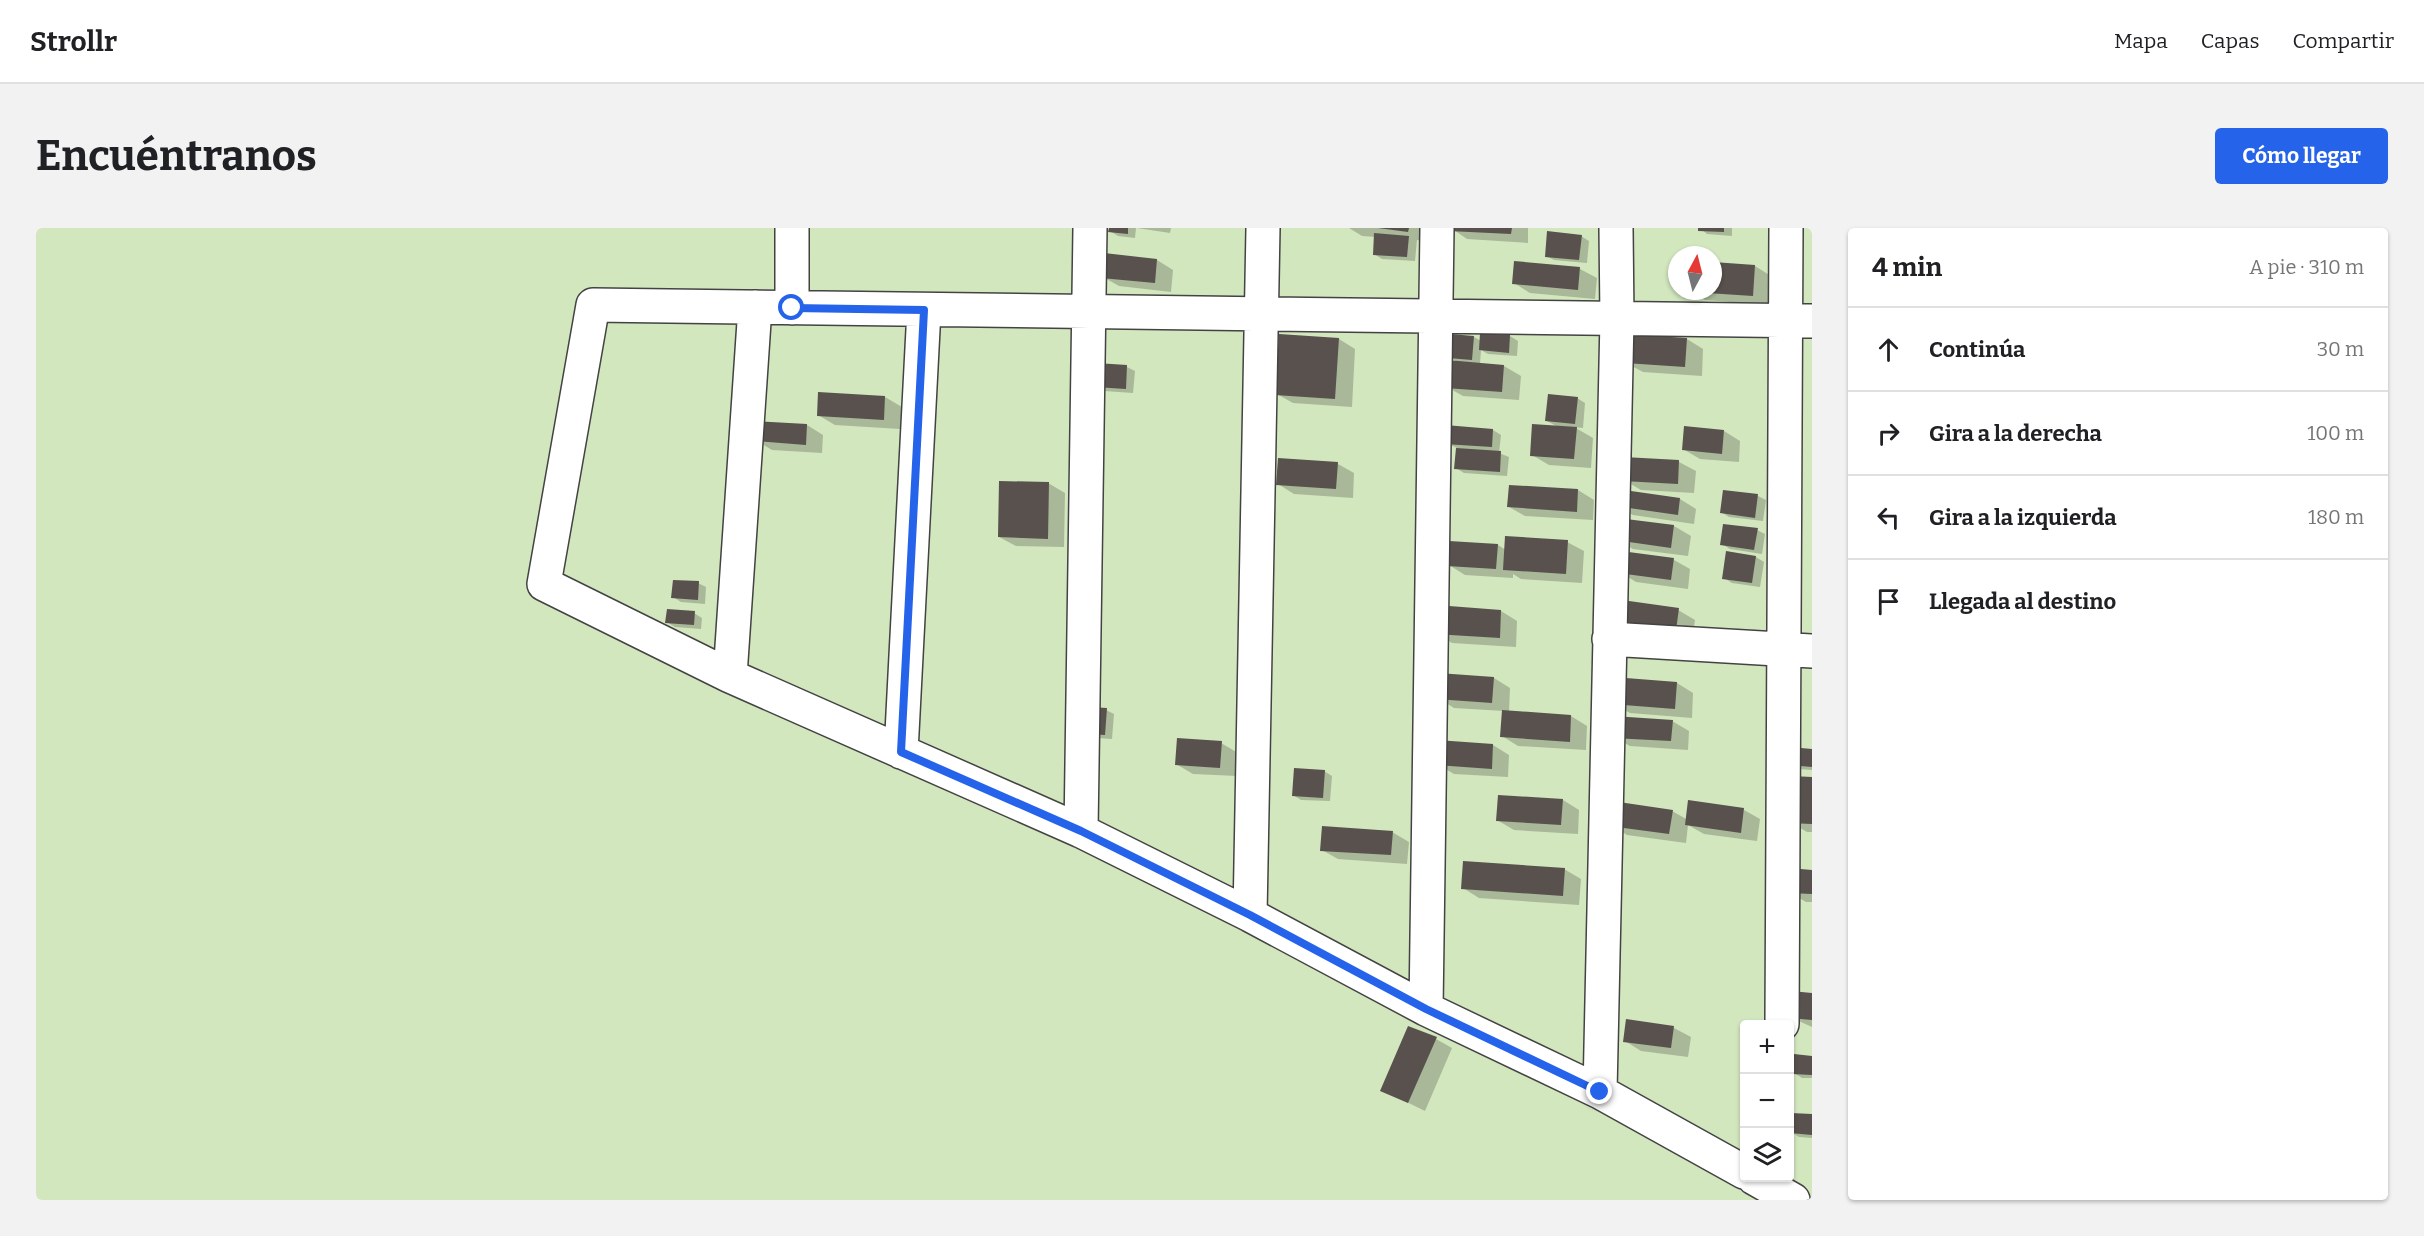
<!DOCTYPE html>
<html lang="es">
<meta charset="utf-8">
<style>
:root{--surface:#fff;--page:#f2f2f2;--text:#202124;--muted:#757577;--line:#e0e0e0;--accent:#2563eb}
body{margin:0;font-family:Bitter,serif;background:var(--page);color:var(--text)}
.controls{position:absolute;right:18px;bottom:18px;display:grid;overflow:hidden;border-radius:6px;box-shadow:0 2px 4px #0004}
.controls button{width:54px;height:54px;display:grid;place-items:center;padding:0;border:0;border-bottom:2px solid var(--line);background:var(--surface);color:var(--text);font:30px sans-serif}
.compass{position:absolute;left:1632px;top:18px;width:54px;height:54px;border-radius:50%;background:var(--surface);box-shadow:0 2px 4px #0004;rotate:7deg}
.stop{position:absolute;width:18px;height:18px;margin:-14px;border:4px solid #2563eb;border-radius:50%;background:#fff}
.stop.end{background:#2563eb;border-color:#fff;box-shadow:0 2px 6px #0008}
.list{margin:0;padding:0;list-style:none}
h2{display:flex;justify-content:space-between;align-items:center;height:78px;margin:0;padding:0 24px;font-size:26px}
h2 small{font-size:20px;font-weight:400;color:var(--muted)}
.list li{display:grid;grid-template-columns:39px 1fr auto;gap:18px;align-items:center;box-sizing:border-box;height:84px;padding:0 24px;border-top:2px solid var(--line)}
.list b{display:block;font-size:22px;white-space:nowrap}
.list em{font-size:20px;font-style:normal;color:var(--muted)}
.icon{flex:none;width:33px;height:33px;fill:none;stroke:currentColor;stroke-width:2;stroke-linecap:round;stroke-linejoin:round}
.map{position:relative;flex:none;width:1776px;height:972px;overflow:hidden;border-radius:6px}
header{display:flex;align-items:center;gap:36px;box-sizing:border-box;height:84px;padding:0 30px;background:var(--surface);border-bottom:2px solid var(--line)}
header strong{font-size:28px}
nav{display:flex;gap:33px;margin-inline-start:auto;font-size:21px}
.intro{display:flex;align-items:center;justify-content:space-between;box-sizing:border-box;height:144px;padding:0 36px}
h1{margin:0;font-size:42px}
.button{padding:15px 27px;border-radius:6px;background:var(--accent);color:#fff;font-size:21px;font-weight:700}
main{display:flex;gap:36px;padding:0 36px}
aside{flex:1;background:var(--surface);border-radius:6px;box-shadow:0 2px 4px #0004}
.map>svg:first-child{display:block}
</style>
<header>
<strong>Strollr</strong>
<nav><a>Mapa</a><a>Capas</a><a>Compartir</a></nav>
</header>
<div class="intro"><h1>Encuéntranos</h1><a class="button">Cómo llegar</a></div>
<main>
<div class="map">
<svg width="1776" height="972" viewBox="0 0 1776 972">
<rect width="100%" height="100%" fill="#fefcf3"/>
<path fill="#d2e7be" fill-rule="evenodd" d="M 0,0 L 1776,0 L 1776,972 L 0,972 ZM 1641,27 L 1677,27 L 1677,63 L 1641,63 ZM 1708,796 L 1754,796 L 1754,950 L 1708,950 Z"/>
<path fill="#0003" d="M 1074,0 L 1100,0 L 1099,10 L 1082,8 L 1074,3 Z
M 1101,0 L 1135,0 L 1134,5 Z
M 1313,0 L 1390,0 L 1389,13 L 1381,12 L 1379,33 L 1346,31 L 1338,26 L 1340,9 L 1326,8 Z
M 1415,0 L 1492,0 L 1492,15 L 1431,11 Z
M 1664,0 L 1696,0 L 1696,8 L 1671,6 Z
M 1545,8 L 1553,13 L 1551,35 L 1518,32 L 1510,28 Z
M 1121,32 L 1137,42 L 1135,64 L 1083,58 L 1067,49 Z
M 1480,35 L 1544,41 L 1561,50 L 1559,71 L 1494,65 L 1478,55 Z
M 1677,35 L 1719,38 L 1735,48 L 1733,77 L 1669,72 L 1654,63 L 1677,63 Z
M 1474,108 L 1482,113 L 1481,128 L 1452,126 L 1445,122 L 1444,136 L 1468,138 L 1485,148 L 1483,172 L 1427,168 L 1411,159 L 1423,135 L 1413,129 L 1438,109 L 1445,113 Z
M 1303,111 L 1319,121 L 1316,179 L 1257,175 L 1241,166 Z
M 1651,111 L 1667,121 L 1666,148 L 1607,144 L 1590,135 Z
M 1091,139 L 1099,143 L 1097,165 L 1068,163 L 1060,158 Z
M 783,166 L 849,169 L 866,179 L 864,201 L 799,197 L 782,187 Z
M 1541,170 L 1549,175 L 1547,200 L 1538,199 L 1557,210 L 1555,240 L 1513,237 L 1496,227 L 1522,199 L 1511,193 Z
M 771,197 L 787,207 L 786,225 L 736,222 L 719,212 Z
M 1457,202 L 1465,207 L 1463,225 L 1473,229 L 1471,248 L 1428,245 L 1420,240 L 1421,220 L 1410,215 Z
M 1688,203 L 1704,213 L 1703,234 L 1664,231 L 1647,221 Z
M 1589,231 L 1643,234 L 1660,243 L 1658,265 L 1605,262 L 1588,252 Z
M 1302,236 L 1318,245 L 1317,270 L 1258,266 L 1242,256 Z
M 1012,255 L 1029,265 L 1028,319 L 980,318 L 963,309 Z
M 1542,262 L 1558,272 L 1557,292 L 1489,288 L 1473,279 Z
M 1688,263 L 1722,268 L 1730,272 L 1727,293 L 1693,289 L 1685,284 Z
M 1644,271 L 1660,281 L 1658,296 L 1597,287 L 1580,278 Z
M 1583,291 L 1638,298 L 1655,308 L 1652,328 L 1597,321 L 1580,311 Z
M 1721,302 L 1729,306 L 1726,326 L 1694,321 L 1686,316 Z
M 1531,314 L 1548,323 L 1546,355 L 1485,351 L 1477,346 L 1477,350 L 1429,347 L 1413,337 L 1462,317 L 1470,322 Z
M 1720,329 L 1728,334 L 1724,359 L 1696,355 L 1688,350 Z
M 1638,332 L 1654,341 L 1652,361 L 1600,354 L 1584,344 Z
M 662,355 L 670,359 L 669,376 L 645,374 L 637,369 Z
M 1587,374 L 1642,382 L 1659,392 L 1655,419 Z
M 1465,383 L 1481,393 L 1480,419 L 1416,415 L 1400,405 Z
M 658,385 L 666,390 L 665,401 L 639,399 L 631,394 Z
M 1458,450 L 1474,460 L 1473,484 L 1535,488 L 1551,498 L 1550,522 L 1482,518 L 1466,508 L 1468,483 L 1418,480 L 1402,470 Z
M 1641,455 L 1657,465 L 1656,490 L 1594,485 L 1577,476 Z
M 1070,482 L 1078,486 L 1076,511 L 1061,510 Z
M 1636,493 L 1653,503 L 1652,522 L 1594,518 L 1577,509 Z
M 1185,515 L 1202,525 L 1201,548 L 1157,546 L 1140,536 Z
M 1457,517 L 1473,527 L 1472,549 L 1418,546 L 1401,536 Z
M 1776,522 L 1776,542 L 1763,541 L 1755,536 Z
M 1288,543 L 1296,548 L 1294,573 L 1265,572 L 1257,567 Z
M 1776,551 L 1776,604 L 1771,604 L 1754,594 Z
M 1527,572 L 1543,582 L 1542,606 L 1478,602 L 1461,592 Z
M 1708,582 L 1724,591 L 1721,613 L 1668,606 L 1652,597 L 1650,615 L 1591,607 L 1575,597 L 1636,583 L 1652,592 Z
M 1356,604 L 1373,614 L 1371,636 L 1302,631 L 1286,622 Z
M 1528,641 L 1545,651 L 1543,677 L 1443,670 L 1427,660 Z
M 1776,643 L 1776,674 L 1770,674 L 1753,664 Z
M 1776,766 L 1776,799 L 1754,789 Z
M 1592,793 L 1638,800 L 1655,809 L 1652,829 L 1605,823 L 1589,813 Z
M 1400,811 L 1416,820 L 1389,883 L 1346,862 Z
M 1776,829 L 1776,850 L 1766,850 L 1758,845 Z
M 1776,888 L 1776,910 L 1763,909 L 1755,904 Z"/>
<path fill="#58514d" d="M 1073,0 L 1092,0 L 1092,6 L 1072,4 Z
M 1342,0 L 1373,0 L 1372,4 Z
M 1413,0 L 1476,0 L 1475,6 L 1413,3 Z
M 1662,0 L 1688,0 L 1688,4 L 1662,3 Z
M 1511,3 L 1546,7 L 1543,32 L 1509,29 Z
M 1338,5 L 1373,8 L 1371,29 L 1337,27 Z
M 1068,25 L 1121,31 L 1119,55 L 1065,50 Z
M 1478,33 L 1544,39 L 1542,62 L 1476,56 Z
M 1677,34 L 1719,37 L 1717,68 L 1671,65 L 1677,63 Z
M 1444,105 L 1474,107 L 1473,125 L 1443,122 Z
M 1243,106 L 1303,110 L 1299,171 L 1239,167 Z
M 1414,106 L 1438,108 L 1436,132 L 1412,130 Z
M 1590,106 L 1651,110 L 1649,139 L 1589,135 Z
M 1411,132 L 1468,137 L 1466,164 L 1409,160 Z
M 1060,135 L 1091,137 L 1090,161 L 1059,159 Z
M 782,164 L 849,168 L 848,192 L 781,188 Z
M 1512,166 L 1542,169 L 1539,196 L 1509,193 Z
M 719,193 L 771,196 L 770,217 L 718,213 Z
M 1496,196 L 1541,199 L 1538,231 L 1494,228 Z
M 1409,197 L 1457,201 L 1456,219 L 1408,216 Z
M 1648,198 L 1688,202 L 1686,226 L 1646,222 Z
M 1420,220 L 1465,223 L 1464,244 L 1418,241 Z
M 1588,229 L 1643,232 L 1642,256 L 1587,253 Z
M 1242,230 L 1302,234 L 1300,261 L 1240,257 Z
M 963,253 L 1013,254 L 1012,311 L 962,309 Z
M 1473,257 L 1542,261 L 1541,284 L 1471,279 Z
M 1581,261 L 1644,270 L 1642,287 L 1579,278 Z
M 1687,262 L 1722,266 L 1719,290 L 1684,285 Z
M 1582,290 L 1638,297 L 1635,320 L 1579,312 Z
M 1687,296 L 1722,300 L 1718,322 L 1684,317 Z
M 1469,308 L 1532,312 L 1530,346 L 1467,342 Z
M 1413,313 L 1462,316 L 1460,341 L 1411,338 Z
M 1585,323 L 1638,330 L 1635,352 L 1582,345 Z
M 1690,323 L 1720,328 L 1716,355 L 1686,351 Z
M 637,352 L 663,353 L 662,372 L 635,370 Z
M 1586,372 L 1643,380 L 1639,410 L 1581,402 Z
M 1400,377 L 1465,382 L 1464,410 L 1398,406 Z
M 631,381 L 659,383 L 658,397 L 629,395 Z
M 1402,445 L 1458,449 L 1456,475 L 1400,471 Z
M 1577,449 L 1641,454 L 1639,481 L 1575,476 Z
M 1053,479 L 1071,480 L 1069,507 L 1051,506 Z
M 1466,482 L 1535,487 L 1534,514 L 1464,509 Z
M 1577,488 L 1637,492 L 1635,513 L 1576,510 Z
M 1141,510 L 1186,513 L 1184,540 L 1139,537 Z
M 1401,512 L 1457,516 L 1456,541 L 1400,537 Z
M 1754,519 L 1776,521 L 1776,539 L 1753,537 Z
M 1258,540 L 1289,542 L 1287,570 L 1256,568 Z
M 1756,548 L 1776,549 L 1776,596 L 1753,595 Z
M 1462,567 L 1527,571 L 1525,597 L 1460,593 Z
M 1652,572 L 1708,580 L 1705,605 L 1649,597 Z
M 1576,573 L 1637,582 L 1633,606 L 1573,598 Z
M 1286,598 L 1357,603 L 1355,627 L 1284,623 Z
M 1427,633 L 1529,640 L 1527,668 L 1425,661 Z
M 1753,640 L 1776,642 L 1776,666 L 1752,665 Z
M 1755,763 L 1776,765 L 1776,792 L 1753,790 Z
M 1590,791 L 1638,798 L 1635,820 L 1587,814 Z
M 1372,798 L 1401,809 L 1372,875 L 1344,863 Z
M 1758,826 L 1776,828 L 1776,847 L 1756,846 Z
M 1755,885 L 1776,886 L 1776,907 L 1754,905 Z"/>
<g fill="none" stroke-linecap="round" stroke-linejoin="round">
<defs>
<path id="minor" d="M 756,0 L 756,80
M 1573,411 L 1776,423
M 694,448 L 719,79
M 865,524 L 888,82
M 1045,603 L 1054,0
M 1214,687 L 1227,0
M 1390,781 L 1401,0
M 1746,796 L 1750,0
M 1564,864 L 1581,91 L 1580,0
M 1708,944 L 1564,864 L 1390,781 L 1214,687 L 1045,603 L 694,448 L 508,356 L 557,77 L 1776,93
M 1718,950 L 1757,972"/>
</defs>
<use href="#minor" stroke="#434343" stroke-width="36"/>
<use href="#minor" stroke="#fff" stroke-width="33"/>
</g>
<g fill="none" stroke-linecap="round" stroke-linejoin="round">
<path stroke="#2563eb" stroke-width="8" d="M 756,80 L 888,82 L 865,524 L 1045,603 L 1214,687 L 1390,781 L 1564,864"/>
</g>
</svg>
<div class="controls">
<button>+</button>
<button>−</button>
<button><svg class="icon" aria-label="layers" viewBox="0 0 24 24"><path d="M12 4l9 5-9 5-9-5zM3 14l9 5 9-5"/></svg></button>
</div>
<svg class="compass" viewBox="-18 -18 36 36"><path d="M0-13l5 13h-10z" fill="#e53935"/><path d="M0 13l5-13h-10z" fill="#757577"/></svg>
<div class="stop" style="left:756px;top:80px"></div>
<div class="stop end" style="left:1564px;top:864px"></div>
</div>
<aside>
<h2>4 min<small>A pie · 310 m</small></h2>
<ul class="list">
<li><svg class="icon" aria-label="ahead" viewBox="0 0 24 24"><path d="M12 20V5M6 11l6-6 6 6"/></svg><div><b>Continúa</b></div><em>30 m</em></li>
<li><svg class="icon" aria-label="right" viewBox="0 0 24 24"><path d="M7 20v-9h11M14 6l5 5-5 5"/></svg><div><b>Gira a la derecha</b></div><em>100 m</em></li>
<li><svg class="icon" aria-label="left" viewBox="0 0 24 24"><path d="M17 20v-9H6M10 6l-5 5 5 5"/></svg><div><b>Gira a la izquierda</b></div><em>180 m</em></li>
<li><svg class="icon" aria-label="arrive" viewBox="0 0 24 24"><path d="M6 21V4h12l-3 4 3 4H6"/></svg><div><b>Llegada al destino</b></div></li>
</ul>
</aside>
</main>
